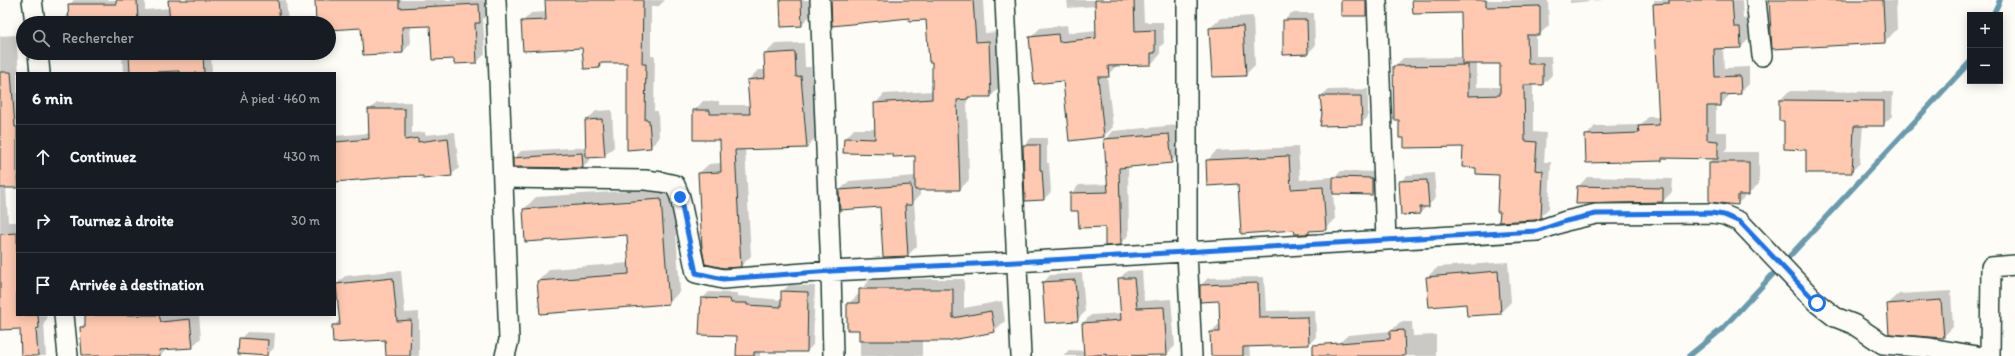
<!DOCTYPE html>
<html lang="fr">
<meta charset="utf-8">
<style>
:root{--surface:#171b24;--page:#242831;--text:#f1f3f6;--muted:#9ea1a6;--line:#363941}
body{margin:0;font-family:Itim,sans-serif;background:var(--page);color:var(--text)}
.controls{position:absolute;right:12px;top:12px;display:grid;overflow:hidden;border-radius:0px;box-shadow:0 2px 10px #0003}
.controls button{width:36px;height:36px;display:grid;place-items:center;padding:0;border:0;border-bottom:1px solid var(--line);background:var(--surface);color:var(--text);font:20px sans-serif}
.stop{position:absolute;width:12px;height:12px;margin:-9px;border:3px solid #1a73e8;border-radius:50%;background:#fff}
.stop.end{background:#1a73e8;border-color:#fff;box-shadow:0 1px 4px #0008}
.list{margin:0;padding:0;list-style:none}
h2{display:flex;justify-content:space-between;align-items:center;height:52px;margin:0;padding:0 16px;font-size:17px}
h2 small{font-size:13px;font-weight:400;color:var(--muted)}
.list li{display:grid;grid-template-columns:26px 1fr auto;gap:12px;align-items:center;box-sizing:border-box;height:64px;padding:0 16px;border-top:1px solid var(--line)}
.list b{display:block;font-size:15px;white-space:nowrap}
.list em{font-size:13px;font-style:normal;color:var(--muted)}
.icon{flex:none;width:22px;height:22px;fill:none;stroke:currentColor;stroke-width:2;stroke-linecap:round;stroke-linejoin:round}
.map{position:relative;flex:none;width:2015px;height:356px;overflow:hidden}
.search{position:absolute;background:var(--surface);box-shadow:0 2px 10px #0003;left:16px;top:16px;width:320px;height:44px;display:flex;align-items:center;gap:10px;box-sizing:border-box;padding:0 14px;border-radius:22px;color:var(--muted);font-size:15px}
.panel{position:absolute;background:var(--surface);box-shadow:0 2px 10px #0003;left:16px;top:72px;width:320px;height:244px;border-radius:0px}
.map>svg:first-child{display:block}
</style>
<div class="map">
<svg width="2015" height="356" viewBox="0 0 2015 356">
<rect width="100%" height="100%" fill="#fdfcf7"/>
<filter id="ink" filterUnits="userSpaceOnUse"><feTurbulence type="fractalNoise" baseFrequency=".025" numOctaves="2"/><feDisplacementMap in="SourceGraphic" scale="8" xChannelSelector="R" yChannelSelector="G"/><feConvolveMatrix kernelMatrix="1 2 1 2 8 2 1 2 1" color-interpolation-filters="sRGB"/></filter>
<g filter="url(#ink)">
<path fill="#0003" fill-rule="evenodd" d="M 74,0 L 145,0 L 145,10 L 170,8 L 169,0 L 286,0 L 288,23 L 66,23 L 66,15 L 69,12 L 69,5 Z
M 316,0 L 487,0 L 488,13 L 483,19 L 485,54 L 477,62 L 455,58 L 431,25 L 410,26 L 411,43 L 403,52 L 362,27 L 329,29 L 329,23 L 317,23 Z
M 546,0 L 665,0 L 659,6 L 651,7 L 651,56 L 655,56 L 654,111 L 658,111 L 659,138 L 650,147 L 628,62 L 604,62 L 599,67 L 583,47 L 522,22 L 531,13 L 547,12 Z
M 781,0 L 811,0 L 811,15 L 801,25 Z
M 831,0 L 983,0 L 985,33 L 998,32 L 1001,86 L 991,96 L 969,96 L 967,99 L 969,180 L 960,189 L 920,189 L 920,195 L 914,201 L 917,246 L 908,255 L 881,206 L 840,190 L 849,181 L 916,176 L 916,155 L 894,153 L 845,139 L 854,129 L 876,129 L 875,104 L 884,94 L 933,91 L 933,61 L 927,19 L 910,17 L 833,24 Z
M 1067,0 L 1143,0 L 1144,22 L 1163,22 L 1164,43 L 1160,47 L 1160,55 L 1151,64 L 1117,65 L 1107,76 L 1113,127 L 1104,136 L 1031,37 L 1040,28 L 1067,25 L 1068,33 L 1097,30 L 1096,6 L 1068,8 Z
M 1342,0 L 1376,0 L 1376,4 L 1366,15 L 1342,15 Z
M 1413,0 L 1548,0 L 1549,25 L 1540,34 L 1536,34 L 1536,56 L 1551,56 L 1552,75 L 1543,84 L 1533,84 L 1533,132 L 1546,133 L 1544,162 L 1551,162 L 1549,208 L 1540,217 L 1500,174 L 1477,167 L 1464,146 L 1405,137 L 1394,67 L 1403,58 L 1462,57 L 1462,12 ZM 1477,63 L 1501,63 L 1501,87 L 1477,87 Z
M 1570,0 L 1604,0 L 1570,3 Z
M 1654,0 L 1742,0 L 1743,19 L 1749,18 L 1750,38 L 1741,47 L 1723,48 L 1724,68 L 1749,67 L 1749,84 L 1740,93 L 1730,94 L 1721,105 L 1716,105 L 1716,132 L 1727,132 L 1727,149 L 1724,152 L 1759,152 L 1759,184 L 1737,204 L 1710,162 L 1714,158 L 1664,157 L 1661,160 L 1586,136 L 1595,126 L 1641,125 L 1648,117 L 1659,117 Z
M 1770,0 L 1896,0 L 1897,29 L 1885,42 Z
M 1291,13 L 1314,13 L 1315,46 L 1308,53 L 1284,21 Z
M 1253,16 L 1255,65 L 1245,75 L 1210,28 L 1221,18 Z
M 16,35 L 19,73 L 17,73 L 17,187 L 6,187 L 8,222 L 17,222 L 17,315 L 46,315 L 47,319 L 44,322 L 46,356 L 22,356 L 21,328 L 0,329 L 0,36 Z
M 804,43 L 805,67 L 811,67 L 816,137 L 807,147 L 745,149 L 751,256 L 741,266 L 724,267 L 699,173 L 709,164 L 721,163 L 721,139 L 694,111 L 703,101 L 719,101 L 719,105 L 750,105 L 748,80 L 758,70 L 766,70 L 765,54 L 775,44 Z
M 122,53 L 211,53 L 212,73 L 123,73 Z
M 1368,89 L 1368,117 L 1361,124 L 1321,97 L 1328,90 Z
M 1789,91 L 1893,92 L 1892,116 L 1883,125 L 1863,125 L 1860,163 L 1851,172 L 1807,149 L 1780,100 Z
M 412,102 L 412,133 L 425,132 L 425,135 L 455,132 L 459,168 L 451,175 L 392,176 L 335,181 L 335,136 L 370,133 L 369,110 L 377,103 Z
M 612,110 L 614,147 L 604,156 L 590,157 L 590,160 L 583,167 L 514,166 L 514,158 L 521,151 L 587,147 L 586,121 L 596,111 Z
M 1178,125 L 1180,154 L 1171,162 L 1128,166 L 1129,235 L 1120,244 L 1106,226 L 1079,210 L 1071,194 L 1079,185 L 1108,184 L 1105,140 L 1113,131 Z
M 1031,138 L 1047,138 L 1047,163 L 1049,163 L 1051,192 L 1044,199 L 1026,200 L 1024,146 Z
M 1298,147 L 1300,180 L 1332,177 L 1333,184 L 1334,184 L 1334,178 L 1341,171 L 1379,172 L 1379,187 L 1371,194 L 1333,193 L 1335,219 L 1326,229 L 1312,229 L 1308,233 L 1295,229 L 1239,183 L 1207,161 L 1216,151 Z
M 1434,173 L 1436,198 L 1420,213 L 1400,182 L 1407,175 Z
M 1587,177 L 1673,179 L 1672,192 L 1663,201 L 1578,187 Z
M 673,188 L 680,291 L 669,303 L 538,281 L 550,269 L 630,263 L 628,234 L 524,209 L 536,197 Z
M 1508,262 L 1511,302 L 1500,313 L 1427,277 L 1438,267 Z
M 401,270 L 405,313 L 419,312 L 419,356 L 387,356 L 386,339 L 334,326 L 341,318 L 337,284 L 345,276 Z
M 1142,270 L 1144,301 L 1171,299 L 1175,346 L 1167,354 L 1149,356 L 1063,356 L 1069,350 L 1085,351 L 1083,323 L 1091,315 L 1122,313 L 1119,279 L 1127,271 Z
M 1082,273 L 1085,312 L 1077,320 L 1043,283 L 1050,275 Z
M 1264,277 L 1266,311 L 1315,310 L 1316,337 L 1309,344 L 1249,346 L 1250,356 L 1211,356 L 1211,332 L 1218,325 L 1221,325 L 1220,300 L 1201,285 L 1208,278 Z
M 871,279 L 964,279 L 964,308 L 1002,301 L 1005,321 L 994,331 L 922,340 L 922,356 L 860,356 L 860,329 L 848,304 L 860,293 L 860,290 Z
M 789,285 L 815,286 L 813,345 L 807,351 L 760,351 L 760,356 L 737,356 L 738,335 L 702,299 L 709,292 L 737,293 L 737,296 L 782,300 L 782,292 Z
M 1951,291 L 1953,327 L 1943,337 L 1888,304 L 1899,294 Z
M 86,315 L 199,315 L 201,338 L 192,347 L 167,349 L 160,356 L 83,356 L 81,327 L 86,322 Z
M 1400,322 L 1412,322 L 1413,336 L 1436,335 L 1436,356 L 1440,356 L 1339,356 L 1338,344 L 1348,335 L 1391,331 Z
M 247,332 L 275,333 L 274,348 L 267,355 L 240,339 Z"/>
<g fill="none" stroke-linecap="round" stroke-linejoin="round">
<path stroke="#6a9aac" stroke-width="5.5" d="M 1993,15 L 2000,0
M 1689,356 L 1722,329 L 1970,62"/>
</g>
<path fill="#fec9b0" stroke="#1f3d34" d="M 116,0 L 137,0 L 138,23 L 69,23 L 68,4 L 116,4 Z
M 168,0 L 278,0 L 280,23 L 170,23 Z
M 315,0 L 399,0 L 399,8 L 479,4 L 480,23 L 475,23 L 477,63 L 454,64 L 454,59 L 432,60 L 430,26 L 402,27 L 403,53 L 363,55 L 361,28 L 329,30 L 329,23 L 316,23 Z
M 545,0 L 643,0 L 642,64 L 646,64 L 645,120 L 649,120 L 651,148 L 627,150 L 627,63 L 599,63 L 600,68 L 584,69 L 582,48 L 523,51 L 521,21 L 546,20 Z
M 780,0 L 801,0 L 802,26 L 781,27 Z
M 831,0 L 973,0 L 976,42 L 989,41 L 991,97 L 968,97 L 968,99 L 957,100 L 960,190 L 915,190 L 915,156 L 893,157 L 893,154 L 843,153 L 844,138 L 875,139 L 874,103 L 932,99 L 932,62 L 929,62 L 926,20 L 909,21 L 909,18 L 832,26 Z
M 1095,0 L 1134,0 L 1135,31 L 1155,30 L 1155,53 L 1151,53 L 1151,65 L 1108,66 L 1109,77 L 1098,77 L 1104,137 L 1069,141 L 1063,81 L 1034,84 L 1029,37 L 1058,34 L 1059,42 L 1096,38 Z
M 1341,0 L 1366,0 L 1366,16 L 1341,16 Z
M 1412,0 L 1486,0 L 1486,7 L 1540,6 L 1540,35 L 1527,35 L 1528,64 L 1543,64 L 1543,85 L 1524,85 L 1525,141 L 1537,142 L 1535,170 L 1543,171 L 1541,218 L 1535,220 L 1499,222 L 1500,212 L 1497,212 L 1499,175 L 1476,174 L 1476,168 L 1462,167 L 1463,147 L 1404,148 L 1404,138 L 1399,138 L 1399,120 L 1394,120 L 1393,66 L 1468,65 L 1468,96 L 1500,95 L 1500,64 L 1462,64 L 1461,13 L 1413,14 Z
M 1669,0 L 1732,0 L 1734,27 L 1740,27 L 1741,48 L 1714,49 L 1715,77 L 1740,76 L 1741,94 L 1721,95 L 1721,106 L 1707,106 L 1707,140 L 1718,141 L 1718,159 L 1662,158 L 1662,161 L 1586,163 L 1585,135 L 1639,133 L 1638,126 L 1659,125 L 1653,4 L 1669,3 Z
M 1769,0 L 1883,0 L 1885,43 L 1772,49 Z
M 1283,20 L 1307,20 L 1308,54 L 1283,55 Z
M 1243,26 L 1246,76 L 1212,77 L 1209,28 Z
M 795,52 L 796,77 L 801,76 L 807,148 L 735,150 L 741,267 L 724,268 L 705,264 L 702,248 L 698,173 L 721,172 L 720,140 L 693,140 L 693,110 L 710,110 L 710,114 L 750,114 L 747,80 L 765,78 L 764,54 Z
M 203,53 L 204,73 L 179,73 L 179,71 L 130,73 L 129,54 Z
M 0,72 L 11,72 L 15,127 L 17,127 L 17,188 L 0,188 Z
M 1320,96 L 1361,96 L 1362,125 L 1320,126 L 1322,114 Z
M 1779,100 L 1884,101 L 1884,126 L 1854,126 L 1852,173 L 1806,173 L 1806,150 L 1784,149 L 1784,121 L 1779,121 Z
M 368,109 L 405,109 L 405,140 L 418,138 L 418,142 L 448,138 L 452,176 L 423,179 L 423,176 L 392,177 L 335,182 L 335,142 L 369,139 Z
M 602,119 L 605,157 L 586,158 L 585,120 Z
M 1169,134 L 1172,163 L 1119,168 L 1121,245 L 1105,246 L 1105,227 L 1079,228 L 1078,211 L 1070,211 L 1070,193 L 1108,192 L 1104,139 Z
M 1023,145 L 1040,145 L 1040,170 L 1042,170 L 1044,200 L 1025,201 Z
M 582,153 L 583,168 L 513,167 L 513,158 Z
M 1289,156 L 1291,189 L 1323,187 L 1326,230 L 1309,231 L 1309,234 L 1295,234 L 1294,230 L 1241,234 L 1238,184 L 1207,186 L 1206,160 Z
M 1709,162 L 1749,162 L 1749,195 L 1738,195 L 1738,205 L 1709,202 Z
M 1333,177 L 1372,178 L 1372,195 L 1333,194 Z
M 1427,180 L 1429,207 L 1420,207 L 1420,214 L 1401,215 L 1399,181 Z
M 911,185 L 912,205 L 905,205 L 908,256 L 883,257 L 880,207 L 840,210 L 839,190 Z
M 1577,186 L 1663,188 L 1663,202 L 1576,204 Z
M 661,199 L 669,304 L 540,314 L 537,281 L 629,274 L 627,235 L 525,242 L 523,209 Z
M 17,233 L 17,315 L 38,315 L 39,328 L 36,329 L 38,356 L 21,356 L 20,329 L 0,330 L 0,234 Z
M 1498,271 L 1501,314 L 1467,316 L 1466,304 L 1429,307 L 1426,277 Z
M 393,278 L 397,321 L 411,320 L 410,356 L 386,356 L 385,340 L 333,343 L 332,325 L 340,325 L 336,284 Z
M 1118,278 L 1134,278 L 1137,308 L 1164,307 L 1167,355 L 1107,356 L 1107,354 L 1084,356 L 1082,323 L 1121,320 Z
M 1075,280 L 1078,321 L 1045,323 L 1042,282 Z
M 1258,283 L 1259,318 L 1308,317 L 1309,345 L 1243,347 L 1243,356 L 1211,356 L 1210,332 L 1220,332 L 1219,301 L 1200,302 L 1200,285 Z
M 859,289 L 953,289 L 953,318 L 991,311 L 995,332 L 947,341 L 859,341 L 859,330 L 847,330 L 847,303 L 859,303 Z
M 781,291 L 808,292 L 807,352 L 754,352 L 754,356 L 736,356 L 737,336 L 699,335 L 701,298 L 730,299 L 731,303 L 747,303 L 747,305 L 781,307 Z
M 1941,300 L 1944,338 L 1889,334 L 1887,304 Z
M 85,315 L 159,315 L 161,322 L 190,319 L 193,348 L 159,350 L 160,356 L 82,356 L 80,327 L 85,327 Z
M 1404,330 L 1405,356 L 1313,356 L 1313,345 L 1390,339 L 1390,331 Z
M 239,338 L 268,340 L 267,356 L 238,354 Z"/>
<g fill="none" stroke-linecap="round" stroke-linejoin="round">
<defs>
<path id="minor" d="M 32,0 L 35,23
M 496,0 L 509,340 L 505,356
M 820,0 L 831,271 L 833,356
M 1005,0 L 1021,356
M 1187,0 L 1187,252 L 1192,356
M 1377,0 L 1386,240
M 1756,0 L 1762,56
M 38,53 L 40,73
M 503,178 L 645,180 L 662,182 L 675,185 L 680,197 L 696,273 L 723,279 L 831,271 L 1016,262 L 1537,231 L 1566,221 L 1596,214 L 1711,213 L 1724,215 L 1740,222 L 1817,303 L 1835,317 L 1853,324 L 1883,344 L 1930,348 L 1977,356
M 64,315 L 68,356
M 1990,356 L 1991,267 L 2015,265"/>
</defs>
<use href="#minor" stroke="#1f3d34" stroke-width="22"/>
<use href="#minor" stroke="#fdfcf7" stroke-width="19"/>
</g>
</g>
<g fill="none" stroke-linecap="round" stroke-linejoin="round" filter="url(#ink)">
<path stroke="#1a73e8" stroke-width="5" d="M 680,197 L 696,273 L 723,279 L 831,271 L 1016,262 L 1537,231 L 1566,221 L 1596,214 L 1711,213 L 1724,215 L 1740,222 L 1817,303"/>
</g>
</svg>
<div class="controls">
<button>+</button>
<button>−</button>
</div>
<div class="stop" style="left:1817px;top:303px"></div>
<div class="stop end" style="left:680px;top:197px"></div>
<div class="search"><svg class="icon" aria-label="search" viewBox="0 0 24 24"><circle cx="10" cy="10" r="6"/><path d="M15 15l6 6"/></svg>Rechercher</div>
<section class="panel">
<h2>6 min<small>À pied · 460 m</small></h2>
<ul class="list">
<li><svg class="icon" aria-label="ahead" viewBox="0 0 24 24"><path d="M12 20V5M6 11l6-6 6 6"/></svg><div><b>Continuez</b></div><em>430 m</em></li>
<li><svg class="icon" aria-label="right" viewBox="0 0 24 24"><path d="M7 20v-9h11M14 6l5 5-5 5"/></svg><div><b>Tournez à droite</b></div><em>30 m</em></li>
<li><svg class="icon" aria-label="arrive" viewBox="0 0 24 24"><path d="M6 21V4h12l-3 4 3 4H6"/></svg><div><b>Arrivée à destination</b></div></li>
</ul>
</section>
</div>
